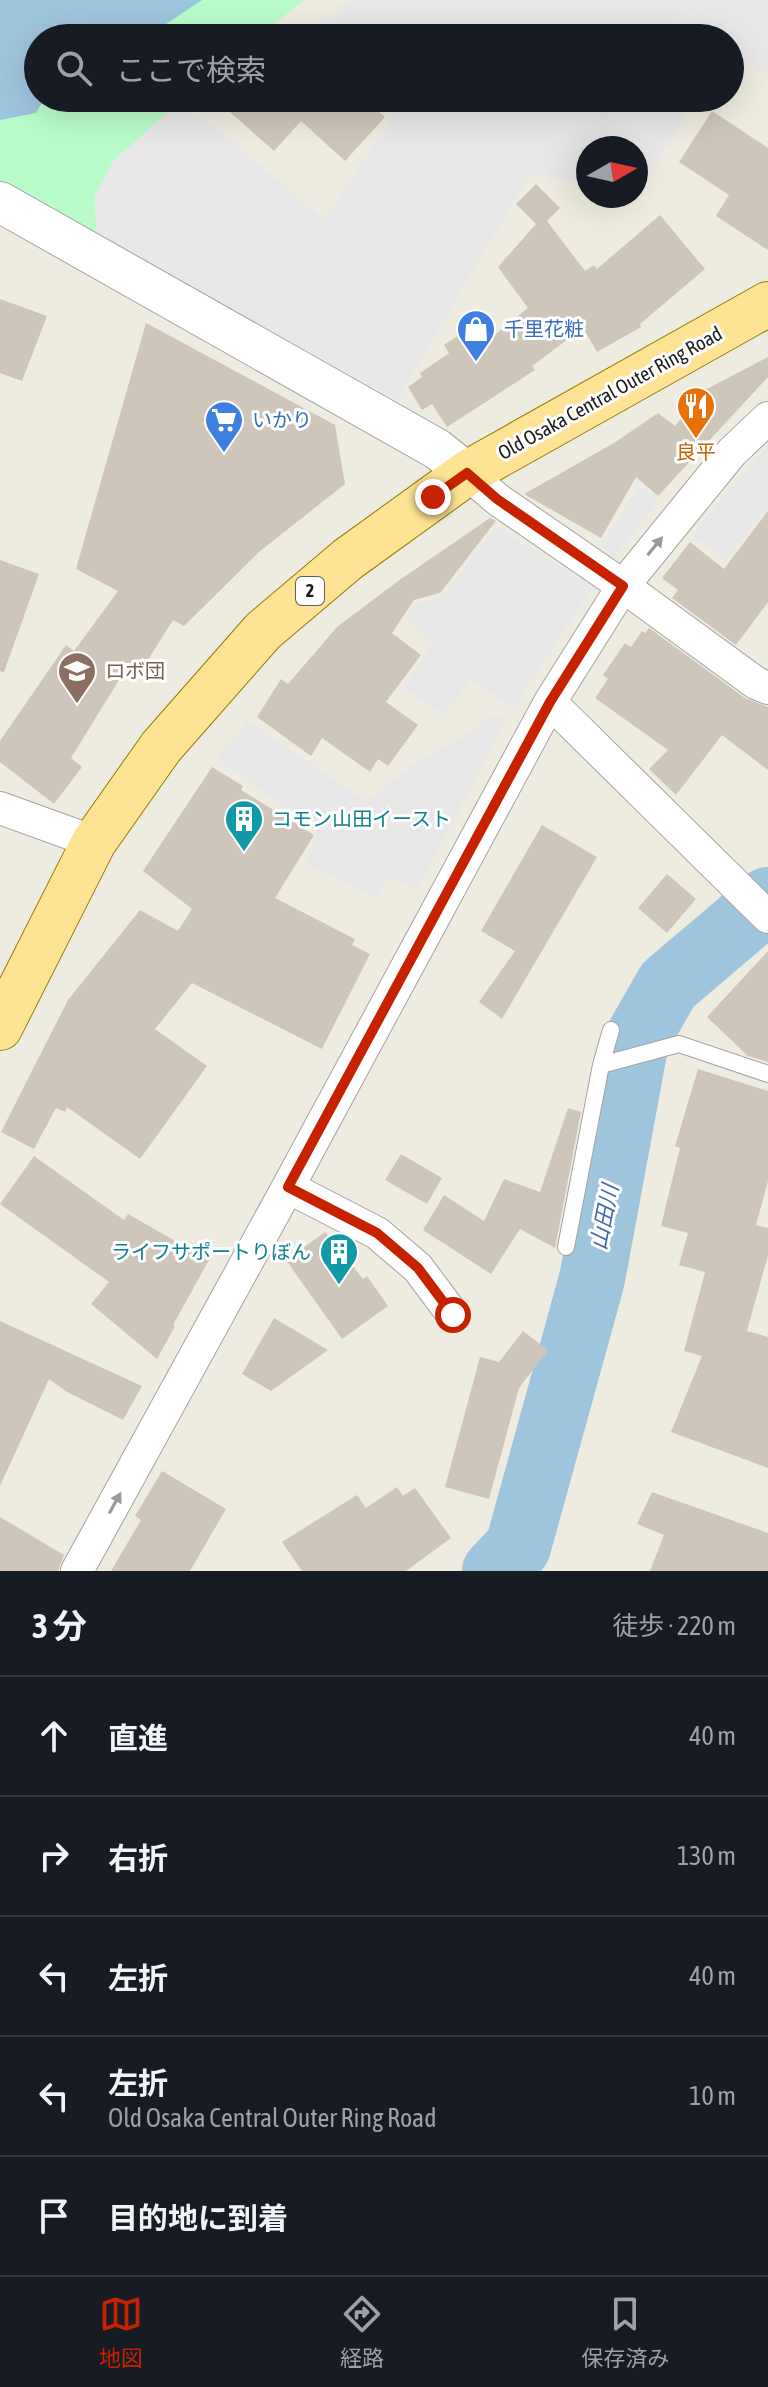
<!DOCTYPE html>
<html lang="ja">
<meta charset="utf-8">
<style>
:root{--surface:#171b24;--page:#242831;--text:#f1f3f6;--muted:#9ea1a6;--line:#363941;--accent:#c72200}
body{margin:0;font-family:"Asap Condensed","Noto Sans JP",sans-serif;background:var(--page);color:var(--text)}
.compass{position:absolute;left:576px;top:136px;width:72px;height:72px;border-radius:50%;background:var(--surface);box-shadow:0 8px 32px #0002;rotate:81deg}
.stop{position:absolute;width:24px;height:24px;margin:-18px;border:6px solid #c72200;border-radius:50%;background:#fff}
.stop.end{background:#c72200;border-color:#fff;box-shadow:0 2px 8px #0008}
.list{margin:0;padding:0;list-style:none}
h2{display:flex;justify-content:space-between;align-items:center;height:104px;margin:0;padding:0 32px;font-size:34px}
h2 small{font-size:26px;font-weight:400;color:var(--muted)}
.list li{display:grid;grid-template-columns:52px 1fr auto;gap:24px;align-items:center;box-sizing:border-box;height:120px;padding:0 32px;border-top:2px solid var(--line)}
.list b{display:block;font-size:30px;white-space:nowrap}
.list p{margin:0;font-size:26px;white-space:nowrap;color:var(--muted)}
.list em{font-size:26px;font-style:normal;color:var(--muted)}
.icon{flex:none;width:44px;height:44px;fill:none;stroke:currentColor;stroke-width:2;stroke-linecap:round;stroke-linejoin:round}
.map{position:relative;flex:none;width:768px;height:1571px;overflow:hidden}
.search{position:absolute;background:var(--surface);box-shadow:0 8px 32px #0002;left:24px;right:24px;top:24px;height:88px;display:flex;align-items:center;gap:20px;box-sizing:border-box;padding:0 28px;border-radius:44px;color:var(--muted);font-size:30px}
.sheet{height:704px;background:var(--surface)}
nav{display:flex;justify-content:space-around;align-items:center;box-sizing:border-box;height:112px;border-top:2px solid var(--line);background:var(--surface);font-size:22px;color:var(--muted)}
nav a{display:grid;justify-items:center;gap:4px}
nav .on{color:var(--accent)}
.map>svg:first-child{display:block}
</style>
<div class="map">
<svg width="768" height="1571" viewBox="0 0 768 1571">
<rect width="100%" height="100%" fill="#eeece0"/>
<path fill="#b9fcca" d="M 0,0 L 304,0 L 256,38 L 38,38 L 38,98 L 183,98 L 112,163 L 97,236 L 59,217 L 0,181 Z"/>
<path fill="#e8e8e8" d="M 349,0 L 768,0 L 768,73 L 730,52 L 730,38 L 329,38 L 316,28 Z
M 406,98 L 697,98 L 638,192 L 636,192 L 636,148 L 588,148 L 588,184 L 530,174 L 397,400 L 97,236 L 94,198 L 112,163 L 175,105 L 205,119 L 324,219 Z
M 768,445 L 768,526 L 758,519 L 725,562 L 692,535 Z
M 639,486 L 658,502 L 615,557 L 600,546 Z
M 497,526 L 593,587 L 513,709 L 471,679 L 444,715 L 403,688 L 433,643 L 406,620 L 415,604 L 442,596 Z
M 489,716 L 507,718 L 417,891 L 390,876 L 377,898 L 305,864 L 317,832 L 216,757 L 248,721 L 367,802 L 412,765 L 474,730 Z"/>
<path fill="#9ec5de" d="M 0,0 L 202,0 L 166,24 L 137,29 L 122,38 L 38,38 L 38,98 L 45,98 L 36,113 L 0,120 Z"/>
<g fill="none" stroke-linecap="round" stroke-linejoin="round">
<path stroke="#9ec5de" stroke-width="66" d="M 495,1571 L 518,1547 L 592,1279 L 636,1041 L 668,985 L 768,900"/>
</g>
<path fill="#cec6ba" d="M 214,98 L 363,98 L 385,117 L 345,161 L 301,121 L 274,151 Z
M 712,111 L 768,148 L 768,250 L 716,216 L 729,195 L 679,162 Z
M 536,184 L 560,208 L 547,221 L 585,271 L 594,265 L 597,269 L 660,215 L 705,269 L 640,324 L 641,327 L 597,352 L 583,328 L 532,366 L 535,370 L 447,427 L 432,404 L 422,410 L 408,387 L 422,377 L 420,373 L 449,353 L 444,345 L 471,327 L 483,344 L 528,308 L 498,267 L 536,224 L 516,204 Z
M 0,299 L 47,316 L 22,381 L 0,373 Z
M 146,323 L 335,425 L 345,484 L 259,552 L 184,626 L 173,620 L 134,682 L 122,675 L 71,758 L 82,767 L 54,804 L 0,762 L 0,741 L 66,645 L 74,651 L 118,591 L 76,569 Z
M 768,357 L 768,377 L 658,496 L 636,477 L 601,538 L 524,494 L 614,443 L 658,413 L 675,426 L 703,391 Z
M 768,511 L 768,602 L 736,645 L 672,598 L 678,590 L 662,578 L 690,542 L 724,569 Z
M 490,518 L 496,521 L 440,593 L 414,600 L 392,633 L 421,655 L 386,702 L 418,725 L 388,766 L 378,759 L 370,772 L 322,738 L 311,756 L 257,717 L 281,679 L 288,684 L 337,627 L 398,581 Z
M 0,560 L 39,574 L 4,672 L 0,671 Z
M 649,628 L 745,698 L 768,707 L 768,770 L 722,735 L 676,795 L 649,769 L 668,750 L 595,698 L 608,679 L 603,675 L 625,643 L 631,647 L 642,631 L 645,633 Z
M 212,767 L 243,786 L 241,790 L 314,835 L 275,898 L 355,939 L 352,945 L 370,954 L 322,1049 L 192,983 L 155,1029 L 207,1066 L 140,1159 L 67,1107 L 65,1112 L 56,1108 L 34,1149 L 1,1132 L 68,1000 L 140,910 L 178,931 L 192,909 L 143,871 Z
M 542,825 L 597,857 L 502,1019 L 479,1002 L 515,951 L 481,931 Z
M 667,874 L 696,899 L 667,933 L 638,908 Z
M 768,951 L 768,1062 L 748,1056 L 707,1017 Z
M 698,1069 L 768,1091 L 768,1181 L 756,1225 L 768,1228 L 768,1255 L 747,1331 L 768,1337 L 768,1468 L 671,1432 L 702,1356 L 684,1351 L 705,1272 L 679,1265 L 688,1233 L 661,1226 L 680,1148 L 675,1146 Z
M 568,1108 L 581,1112 L 555,1248 L 520,1229 L 491,1274 L 423,1230 L 444,1195 L 484,1221 L 504,1179 L 540,1192 Z
M 401,1154 L 442,1178 L 427,1204 L 385,1180 Z
M 34,1156 L 124,1220 L 128,1214 L 209,1260 L 173,1325 L 175,1326 L 157,1359 L 91,1304 L 109,1282 L 0,1204 Z
M 325,1232 L 363,1279 L 367,1276 L 388,1306 L 342,1339 L 286,1260 Z
M 274,1318 L 328,1350 L 271,1391 L 242,1374 Z
M 0,1321 L 142,1386 L 123,1420 L 67,1392 L 49,1379 L 0,1486 Z
M 523,1331 L 548,1350 L 519,1388 L 489,1499 L 445,1487 L 480,1357 L 499,1362 Z
M 162,1471 L 226,1509 L 190,1571 L 111,1571 L 141,1520 L 135,1516 Z
M 397,1487 L 403,1496 L 415,1488 L 451,1538 L 406,1571 L 302,1571 L 282,1542 L 357,1495 L 366,1508 Z
M 652,1492 L 768,1533 L 768,1571 L 650,1571 L 664,1535 L 637,1524 Z
M 0,1517 L 64,1555 L 58,1571 L 0,1571 Z"/>
<g fill="none" stroke-linecap="round" stroke-linejoin="round">
<defs>
<path id="service" d="M 601,1065 L 679,1044 L 768,1074
M 566,1247 L 601,1065 L 611,1030"/>
<path id="minor" d="M 467,473 L 497,499 L 623,586 L 756,683 L 768,688
M 550,702 L 768,917
M 0,808 L 94,842
M 288,1187 L 377,1233 L 418,1268 L 453,1315
M 77,1571 L 288,1187 L 550,702 L 623,586 L 732,452 L 768,418"/>
<path id="tertiary" d="M 0,202 L 437,449 L 467,473"/>
<path id="primary" d="M 0,1028 L 94,842 L 161,747 L 263,631 L 348,559 L 467,473 L 768,304"/>
</defs>
<use href="#service" stroke="#a3a3a3" stroke-width="18"/>
<use href="#minor" stroke="#a3a3a3" stroke-width="34"/>
<use href="#tertiary" stroke="#a3a3a3" stroke-width="42"/>
<use href="#primary" stroke="#937b00" stroke-width="46"/>
<use href="#service" stroke="#fff" stroke-width="16"/>
<use href="#minor" stroke="#fff" stroke-width="32"/>
<use href="#tertiary" stroke="#fff" stroke-width="40"/>
<use href="#primary" stroke="#ffe394" stroke-width="44"/>
</g>
<defs><path id="oneway-solid" d="M-6-.8H1V-3.2L6.5 0L1 3.2V.8H-6Z" transform="scale(2)"/></defs>
<g fill="#999">
<use href="#oneway-solid" transform="translate(655 546) rotate(-51)"/>
<use href="#oneway-solid" transform="translate(115 1503) rotate(-61)"/>
</g>
<g fill="none" stroke-linecap="round" stroke-linejoin="round">
<path stroke="#c72200" stroke-width="10" d="M 433,497 L 467,473 L 497,499 L 623,586 L 550,702 L 288,1187 L 377,1233 L 418,1268 L 453,1315"/>
</g>
<defs>
<symbol id="shop-pin" viewBox="-11 -11 22 30"><path d="M0 17L-7.5 6A9.5 9.5 0 1 1 7.5 6Z" fill="#3f7fe0" stroke="#fff"/><path d="M-5-2.5h2.3a2.7 3.5 0 0 1 5.4 0H5L5.5 6h-11ZM-1.5-2.5h3a1.5 2.3 0 0 0-3 0Z" fill="#fff"/></symbol>
<symbol id="restaurant-pin" viewBox="-11 -11 22 30"><path d="M0 17L-7.5 6A9.5 9.5 0 1 1 7.5 6Z" fill="#e8710a" stroke="#fff"/><path d="M-5-6h1v4h1v-4h1v4h1v-4h1v5L-1.5 .5V6h-2V.5L-5-1ZM5-6V6H3V1.5H1.5Q1.5-4 5-6Z" fill="#fff"/></symbol>
<symbol id="supermarket-pin" viewBox="-11 -11 22 30"><path d="M0 17L-7.5 6A9.5 9.5 0 1 1 7.5 6Z" fill="#3f7fe0" stroke="#fff"/><path d="M-6-5.5h2.5l.6 2H6L4.5 2H-2.5L-4.4-4H-6ZM-1.5 3.2a1.3 1.3 0 1 0 .1 0ZM3 3.2a1.3 1.3 0 1 0 .1 0Z" fill="#fff"/></symbol>
<symbol id="school-pin" viewBox="-11 -11 22 30"><path d="M0 17L-7.5 6A9.5 9.5 0 1 1 7.5 6Z" fill="#8d6e63" stroke="#fff"/><path d="M0-5L7-2L0 1L-7-2ZM-4 1L0 2.5L4 1V4Q0 6-4 4Z" fill="#fff"/></symbol>
<symbol id="building-pin" viewBox="-11 -11 22 30"><path d="M0 17L-7.5 6A9.5 9.5 0 1 1 7.5 6Z" fill="#0f9aa8" stroke="#fff"/><path d="M-4-6H4V6H1V3H-1V6H-4ZM-2.5-4.3h1.7v1.8h-1.7ZM.8-4.3h1.7v1.8H.8ZM-2.5-1h1.7V.8h-1.7ZM.8-1h1.7V.8H.8Z" fill="#fff"/></symbol>
</defs>
<g fill-rule="evenodd">
<use href="#shop-pin" x="454" y="307" width="44" height="60"/>
<use href="#restaurant-pin" x="674" y="384" width="44" height="60"/>
<use href="#supermarket-pin" x="202" y="398" width="44" height="60"/>
<use href="#school-pin" x="55" y="649" width="44" height="60"/>
<use href="#building-pin" x="222" y="797" width="44" height="60"/>
<use href="#building-pin" x="317" y="1230" width="44" height="60"/>
</g>
<g text-anchor="middle" stroke-width="6" stroke-linejoin="round" paint-order="stroke">
<rect fill="#fff" stroke="#606060" stroke-width="2" x="296" y="577" width="28" height="28" rx="6"/>
<g font-size="18" font-weight="bold" fill="#1c1c1c">
<text x="310" y="597">2</text>
</g>
<g font-size="20" fill="#366cbe" stroke="#fff" text-anchor="start">
<text x="504" y="336">千里花粧</text>
<text x="252" y="427">いかり</text>
</g>
<g font-size="20" fill="#1c1c1c" stroke="#fff">
<text transform="translate(610 393) rotate(-29)" y="7">Old Osaka Central Outer Ring Road</text>
</g>
<g font-size="20" fill="#c56008" stroke="#fff">
<text x="696" y="459">良平</text>
</g>
<g font-size="20" fill="#785e54" stroke="#fff" text-anchor="start">
<text x="105" y="678">ロボ団</text>
</g>
<g font-size="20" fill="#0d838f" stroke="#fff" text-anchor="start">
<text x="272" y="826">コモン山田イースト</text>
<text x="311" y="1259" text-anchor="end">ライフサポートりぼん</text>
</g>
<g font-size="22" font-style="italic" fill="#4468af" stroke="#fff">
<text transform="translate(604 1217) rotate(-79)" y="8">山田川</text>
</g>
</g>
</svg>
<svg class="compass" viewBox="-18 -18 36 36"><path d="M0-13l5 13h-10z" fill="#e53935"/><path d="M0 13l5-13h-10z" fill="#9ea1a6"/></svg>
<div class="stop" style="left:453px;top:1315px"></div>
<div class="stop end" style="left:433px;top:497px"></div>
<div class="search"><svg class="icon" aria-label="search" viewBox="0 0 24 24"><circle cx="10" cy="10" r="6"/><path d="M15 15l6 6"/></svg>ここで検索</div>
</div>
<section class="sheet">
<h2>3 分<small>徒歩 · 220 m</small></h2>
<ul class="list">
<li><svg class="icon" aria-label="ahead" viewBox="0 0 24 24"><path d="M12 20V5M6 11l6-6 6 6"/></svg><div><b>直進</b></div><em>40 m</em></li>
<li><svg class="icon" aria-label="right" viewBox="0 0 24 24"><path d="M7 20v-9h11M14 6l5 5-5 5"/></svg><div><b>右折</b></div><em>130 m</em></li>
<li><svg class="icon" aria-label="left" viewBox="0 0 24 24"><path d="M17 20v-9H6M10 6l-5 5 5 5"/></svg><div><b>左折</b></div><em>40 m</em></li>
<li><svg class="icon" aria-label="left" viewBox="0 0 24 24"><path d="M17 20v-9H6M10 6l-5 5 5 5"/></svg><div><b>左折</b><p>Old Osaka Central Outer Ring Road</p></div><em>10 m</em></li>
<li><svg class="icon" aria-label="arrive" viewBox="0 0 24 24"><path d="M6 21V4h12l-3 4 3 4H6"/></svg><div><b>目的地に到着</b></div></li>
</ul>
</section>
<nav>
<a class="on"><svg class="icon" aria-label="map" viewBox="0 0 24 24"><path d="M3 6l6-2 6 2 6-2v14l-6 2-6-2-6 2zM9 4v14M15 6v14"/></svg>地図</a>
<a><svg class="icon" aria-label="directions" viewBox="0 0 24 24"><path d="M12 3l9 9-9 9-9-9zM9 14v-3h6M13 9l2 2-2 2"/></svg>経路</a>
<a><svg class="icon" aria-label="saved" viewBox="0 0 24 24"><path d="M7 4h10v16l-5-4-5 4z"/></svg>保存済み</a>
</nav>
